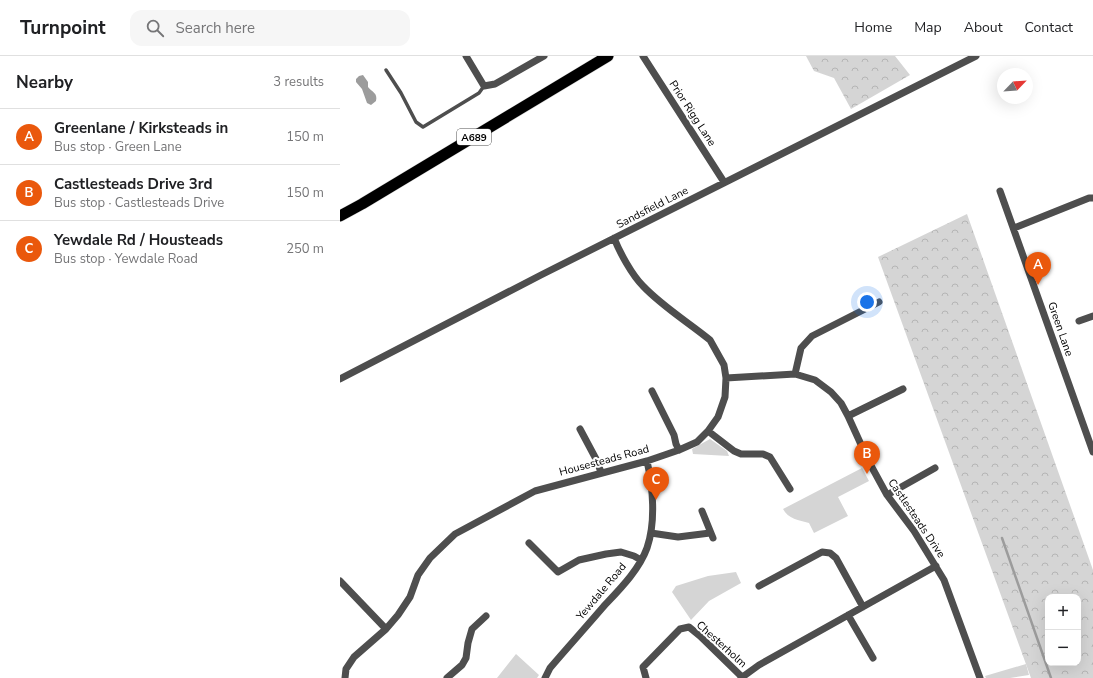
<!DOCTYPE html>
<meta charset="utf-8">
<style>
:root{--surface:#fff;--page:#f6f6f6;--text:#202124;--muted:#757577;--line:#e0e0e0;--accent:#ea580c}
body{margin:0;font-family:"Nunito Sans",sans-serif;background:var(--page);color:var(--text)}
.controls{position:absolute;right:12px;bottom:12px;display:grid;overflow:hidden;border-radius:8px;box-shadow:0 4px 16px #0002}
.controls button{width:36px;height:36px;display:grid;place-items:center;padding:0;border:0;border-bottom:1px solid var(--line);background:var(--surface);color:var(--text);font:20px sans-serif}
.compass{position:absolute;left:657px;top:12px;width:36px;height:36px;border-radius:50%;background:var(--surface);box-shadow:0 4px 16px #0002;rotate:65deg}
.you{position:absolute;left:527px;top:246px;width:14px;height:14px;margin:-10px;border:3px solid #fff;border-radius:50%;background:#1a73e8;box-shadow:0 0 0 6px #1a73e833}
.badge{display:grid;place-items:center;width:26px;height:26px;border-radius:50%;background:var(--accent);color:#fff;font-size:13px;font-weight:700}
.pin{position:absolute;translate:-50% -33px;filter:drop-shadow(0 1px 2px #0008)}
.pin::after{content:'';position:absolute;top:21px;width:14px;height:12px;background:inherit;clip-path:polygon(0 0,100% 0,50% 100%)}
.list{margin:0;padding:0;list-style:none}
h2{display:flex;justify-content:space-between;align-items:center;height:52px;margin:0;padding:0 16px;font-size:17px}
h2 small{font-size:13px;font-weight:400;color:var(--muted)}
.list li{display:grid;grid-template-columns:26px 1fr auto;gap:12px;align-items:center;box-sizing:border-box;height:56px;padding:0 16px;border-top:1px solid var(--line)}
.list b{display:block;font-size:15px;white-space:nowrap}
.list p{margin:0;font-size:13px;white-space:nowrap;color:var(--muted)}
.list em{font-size:13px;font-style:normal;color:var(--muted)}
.icon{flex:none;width:22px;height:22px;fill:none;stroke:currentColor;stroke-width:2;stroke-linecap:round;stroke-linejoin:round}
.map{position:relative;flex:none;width:753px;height:622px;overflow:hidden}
header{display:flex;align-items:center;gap:24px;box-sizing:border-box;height:56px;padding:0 20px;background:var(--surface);border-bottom:1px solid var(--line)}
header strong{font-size:19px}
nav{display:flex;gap:22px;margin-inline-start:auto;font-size:14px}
.search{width:280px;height:36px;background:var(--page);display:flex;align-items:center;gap:10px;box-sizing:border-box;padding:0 14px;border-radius:12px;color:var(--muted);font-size:15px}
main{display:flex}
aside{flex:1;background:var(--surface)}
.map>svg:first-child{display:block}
</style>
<header>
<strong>Turnpoint</strong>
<div class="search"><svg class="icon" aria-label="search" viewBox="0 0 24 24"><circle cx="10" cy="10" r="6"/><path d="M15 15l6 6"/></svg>Search here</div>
<nav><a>Home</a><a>Map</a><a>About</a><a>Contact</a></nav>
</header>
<main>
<aside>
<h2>Nearby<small>3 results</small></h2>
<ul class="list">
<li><span class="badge">A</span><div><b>Greenlane / Kirksteads in</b><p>Bus stop · Green Lane</p></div><em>150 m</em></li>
<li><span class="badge">B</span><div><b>Castlesteads Drive 3rd</b><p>Bus stop · Castlesteads Drive</p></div><em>150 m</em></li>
<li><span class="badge">C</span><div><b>Yewdale Rd / Housteads</b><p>Bus stop · Yewdale Road</p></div><em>250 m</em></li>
</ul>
</aside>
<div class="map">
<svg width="753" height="622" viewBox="0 0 753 622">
<defs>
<pattern id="forest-crowns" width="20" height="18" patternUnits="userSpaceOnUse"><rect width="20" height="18" fill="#d5d5d5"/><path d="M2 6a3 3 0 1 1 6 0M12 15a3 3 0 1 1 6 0" fill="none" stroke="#b5b5b5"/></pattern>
</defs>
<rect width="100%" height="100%" fill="#fff"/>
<path fill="#d5d5d5" d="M 370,383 L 387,395 L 389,400 L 353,398 L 352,393 Z
M 522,412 L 529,425 L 498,441 L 508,460 L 474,477 L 469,467 C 459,464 448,463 443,453 Z
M 396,516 L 401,527 L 369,545 L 351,564 L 332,536 L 336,530 L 368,520 Z
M 176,598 L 199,619 L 197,622 L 157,622 Z
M 686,608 L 689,619 L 670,622 L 646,622 L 645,620 Z"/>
<path fill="url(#forest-crowns)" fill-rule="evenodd" d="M 466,0 L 555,0 L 570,19 L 511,53 L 494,22 L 474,15 Z
M 627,158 L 753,514 L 753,622 L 691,622 L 538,201 ZM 708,541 L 738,541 L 738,607 L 708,607 Z"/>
<path fill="#9c9c9c" d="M 23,19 L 28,26 L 28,31 C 32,36 38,37 36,45 L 31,49 L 27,47 L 22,33 L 16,26 L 16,23 L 19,20 Z"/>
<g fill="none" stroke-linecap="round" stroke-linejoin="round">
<path stroke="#9c9c9c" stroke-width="2.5" d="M 662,482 L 711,622"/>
<defs>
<path id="trunk" d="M 0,160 L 22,148 L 268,0"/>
</defs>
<use href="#trunk" stroke="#dbdbdb" stroke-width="12"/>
<path stroke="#4e4e4e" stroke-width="3.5" d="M 46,14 L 61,37 L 76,66 L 83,71 L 139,37 L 144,30"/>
<path stroke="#4e4e4e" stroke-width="7" d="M 126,0 L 144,30 L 155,28 L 204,0
M 303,0 L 384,126
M 660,135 L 753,396
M 674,172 L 749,142 L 753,142
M 739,265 L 753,260
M 455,318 L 461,292 L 472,280 L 539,246
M 386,322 L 455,318 L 475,324 L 491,336 L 501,347 L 508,360 L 529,406 L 547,439 L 574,475 L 604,524 L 640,622
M 0,323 L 201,219 L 636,0
M 312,335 L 334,379 L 336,388 L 339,394
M 508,360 L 563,333
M 240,373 L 256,403 L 261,416
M 368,375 L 394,395 L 401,398 L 423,398 L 430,401 L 450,433
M 547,439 L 595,412
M 362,455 L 373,482
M 311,477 L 338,481 L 370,477
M 189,487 L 218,516 L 239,504 L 266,498 L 281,496 L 294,500 L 301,504
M 0,525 L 46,573
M 419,530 L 482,496 L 490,497 L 496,502 L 523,551
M 508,559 L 533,602
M 5,622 L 6,613 L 14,601 L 46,573 L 58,559 L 70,541 L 78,519 L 90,502 L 115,478 L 195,435 L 307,405 L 339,394 L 357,386 L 368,375 L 378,361 L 385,341 L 386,322 L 384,309 L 370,284 C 348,266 323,251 303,230 C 292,219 280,197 274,182
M 107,622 L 122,609 L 126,602 L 128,587 L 132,573 L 146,560
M 205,622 L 210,612 C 228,591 246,571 264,550 C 280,533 299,514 307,492 C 316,466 313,431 307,405
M 306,622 L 303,611 L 340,573 L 349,571 L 360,580 L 402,621
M 401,622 L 419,609 L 596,510"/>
<use href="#trunk" stroke="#000" stroke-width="11"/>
</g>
<g text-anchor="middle" stroke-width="4" stroke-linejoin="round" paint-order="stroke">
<rect fill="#fff" stroke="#4c4c4c" stroke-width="1" x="117" y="73" width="34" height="16" rx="3"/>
<g font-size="10" font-weight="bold" fill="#000">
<text x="134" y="85">A689</text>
</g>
<g font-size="11" fill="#000" stroke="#fff">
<text transform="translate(353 57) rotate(57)" y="4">Prior Rigg Lane</text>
<text transform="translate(312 151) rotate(-27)" y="4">Sandsfield Lane</text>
<text transform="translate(721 273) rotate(71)" y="4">Green Lane</text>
<text transform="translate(264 404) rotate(-15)" y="4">Housesteads Road</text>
<text transform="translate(577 462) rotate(56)" y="4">Castlesteads Drive</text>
<text transform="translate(261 535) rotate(-50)" y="4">Yewdale Road</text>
<text transform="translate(382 588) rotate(42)" y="4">Chesterholm</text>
</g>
</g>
</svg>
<div class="controls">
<button>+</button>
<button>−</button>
</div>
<svg class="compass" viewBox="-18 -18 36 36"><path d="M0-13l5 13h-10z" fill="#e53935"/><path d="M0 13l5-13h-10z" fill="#757577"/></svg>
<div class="you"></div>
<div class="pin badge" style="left:698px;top:229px">A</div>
<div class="pin badge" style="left:527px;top:418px">B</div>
<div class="pin badge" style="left:316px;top:444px">C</div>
</div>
</main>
